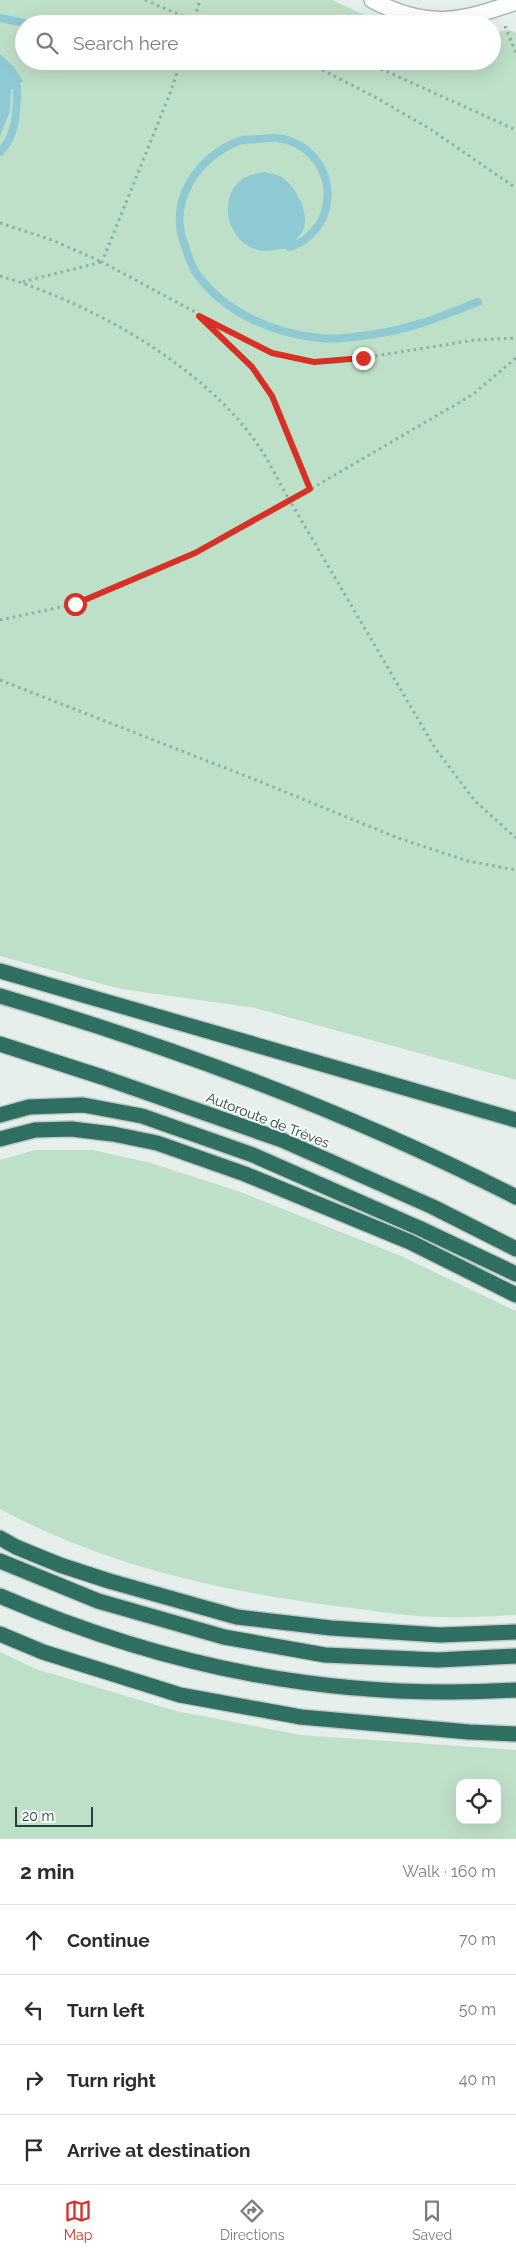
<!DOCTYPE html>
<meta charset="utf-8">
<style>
:root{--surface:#fff;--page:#f7f7f7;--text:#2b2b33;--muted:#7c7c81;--line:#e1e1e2;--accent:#d93025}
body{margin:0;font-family:Raleway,sans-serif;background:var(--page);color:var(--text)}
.controls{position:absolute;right:15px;bottom:15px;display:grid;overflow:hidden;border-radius:10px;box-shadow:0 5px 20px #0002}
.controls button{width:45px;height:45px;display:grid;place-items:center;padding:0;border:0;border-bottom:1px solid var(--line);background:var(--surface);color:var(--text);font:25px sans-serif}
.scale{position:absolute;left:15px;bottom:12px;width:78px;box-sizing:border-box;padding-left:5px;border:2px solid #24423a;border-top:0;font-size:14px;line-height:18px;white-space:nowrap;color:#24423a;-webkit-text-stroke:4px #f7fbf9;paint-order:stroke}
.stop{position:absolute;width:15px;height:15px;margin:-11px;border:4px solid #d93025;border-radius:50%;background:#fff}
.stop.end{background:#d93025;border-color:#fff;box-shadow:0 1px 5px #0008}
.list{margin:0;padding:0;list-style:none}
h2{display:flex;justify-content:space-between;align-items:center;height:65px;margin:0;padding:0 20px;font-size:21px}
h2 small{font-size:16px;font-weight:400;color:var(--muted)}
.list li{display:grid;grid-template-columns:32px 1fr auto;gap:15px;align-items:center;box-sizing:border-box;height:70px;padding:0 20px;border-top:1px solid var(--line)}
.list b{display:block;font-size:19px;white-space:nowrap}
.list em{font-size:16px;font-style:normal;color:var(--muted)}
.icon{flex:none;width:28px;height:28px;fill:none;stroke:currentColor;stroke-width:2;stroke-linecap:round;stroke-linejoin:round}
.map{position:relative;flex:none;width:516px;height:1839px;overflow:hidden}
.search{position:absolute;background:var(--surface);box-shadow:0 5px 20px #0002;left:15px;right:15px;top:15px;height:55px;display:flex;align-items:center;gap:12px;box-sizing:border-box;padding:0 18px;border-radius:28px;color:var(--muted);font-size:19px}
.sheet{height:345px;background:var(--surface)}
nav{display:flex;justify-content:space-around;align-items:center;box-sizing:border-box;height:70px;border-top:1px solid var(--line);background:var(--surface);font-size:14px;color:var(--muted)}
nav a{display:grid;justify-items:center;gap:2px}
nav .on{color:var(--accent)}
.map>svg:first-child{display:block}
</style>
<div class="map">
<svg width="516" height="1839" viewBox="0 0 516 1839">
<rect width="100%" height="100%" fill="#e6efeb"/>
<path fill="#bfe0c8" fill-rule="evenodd" d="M 0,0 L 332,0 L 384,24 L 24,24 L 24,61 L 492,61 L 492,33 L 510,30 L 516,33 L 516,1080 L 255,1008 L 121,989 L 0,956 Z
M 35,1150 L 93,1150 L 151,1163 L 238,1191 L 401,1256 L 516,1311 L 516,1615 C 492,1616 468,1618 444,1617 C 411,1617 376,1611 343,1607 C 224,1592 106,1566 0,1509 L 0,1160 Z
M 0,1652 L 36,1669 L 176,1711 L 301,1735 L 516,1750 L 516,1839 L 0,1839 ZM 460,1783 L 497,1783 L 497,1820 L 460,1820 Z"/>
<path fill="#8ec9d4" d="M 0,54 L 13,66 L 23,81 L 11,90 L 10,111 L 0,136 Z
M 265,172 C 269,174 275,174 280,176 C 296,185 314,219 300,235 C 296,239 293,244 289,247 C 286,249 279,249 275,250 C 229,259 209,192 250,175 C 254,174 260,173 265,172 Z"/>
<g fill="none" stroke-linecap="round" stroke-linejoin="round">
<path stroke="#8ec9d4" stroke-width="8" d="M 0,18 L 29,24
M 0,152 C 17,135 17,110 17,87
M 289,247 C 304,244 320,228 325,212 C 335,177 314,143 277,138 C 271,137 264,139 258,139 C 252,140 245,139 239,141 C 197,157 167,202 185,246 C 188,255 191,266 197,274 C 225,313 274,334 321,338 C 338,340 364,336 381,333 C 414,328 447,314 478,302"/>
<defs>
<path id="secondary" d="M 372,0 C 427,29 459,22 516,2"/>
<path id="motorway" d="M 0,971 L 516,1120
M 0,996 C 177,1048 351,1113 516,1197
M 0,1044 L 102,1077 L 282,1140 L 433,1207 L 516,1249
M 0,1115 L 29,1107 L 83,1105 L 142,1116 L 253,1155 L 419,1228 L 516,1274
M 0,1139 L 35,1130 L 71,1129 L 113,1134 L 157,1143 L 245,1174 L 410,1242 L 516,1295
M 0,1538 L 16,1547 L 60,1565 L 109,1581 L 237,1617 L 331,1628 L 440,1635 L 516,1632
M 0,1561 L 98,1601 L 224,1637 L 325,1655 L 438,1660 L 516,1656
M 0,1596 C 167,1668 334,1701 516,1690
M 0,1634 L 43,1652 L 180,1695 L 301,1717 L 469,1732 L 516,1734"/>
</defs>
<use href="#secondary" stroke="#a4bbb3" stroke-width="18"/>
<use href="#motorway" stroke="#c2cac8" stroke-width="18"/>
<path stroke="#86b3a5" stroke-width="3" stroke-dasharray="2.5 4" stroke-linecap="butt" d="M 145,0 L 202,24
M 193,24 L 200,0
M 216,24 L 232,20 L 243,24
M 505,26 L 516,53
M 181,61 L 171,91 L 102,262 L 271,353 L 313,362 L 363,358 L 474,340 L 516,338
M 305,61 L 375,97 L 430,129 L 516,188
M 356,61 L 388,72 L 516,130
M 0,223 L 52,240 L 102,262 L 22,282
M 0,276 C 91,303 203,365 258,445 C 270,462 279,483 290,501 L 472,395 L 516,358
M 203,320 L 253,367 L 272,396 L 310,489
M 0,620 L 75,604 L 195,553 L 290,501 L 435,748 L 475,801 L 516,838
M 0,680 L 256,780 L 398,838 L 468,861 L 516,870"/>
<use href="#secondary" stroke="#fff" stroke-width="15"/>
<use href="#motorway" stroke="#2f6f62" stroke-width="15"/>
</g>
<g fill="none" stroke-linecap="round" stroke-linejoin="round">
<path stroke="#d93025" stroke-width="6" d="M 75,604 L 195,553 L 310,489 L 272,396 L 252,367 L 199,316 L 272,353 L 314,362 L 363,358"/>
</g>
<g text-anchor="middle" stroke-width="4" stroke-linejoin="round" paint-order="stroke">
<g font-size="14" fill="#24423a" stroke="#f7fbf9">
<text transform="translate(268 1120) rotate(21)" y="5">Autoroute de Trèves</text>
</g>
</g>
</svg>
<div class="controls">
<button><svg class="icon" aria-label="locate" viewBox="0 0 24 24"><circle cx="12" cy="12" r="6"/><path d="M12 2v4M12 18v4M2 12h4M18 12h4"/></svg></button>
</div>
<div class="scale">20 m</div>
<div class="stop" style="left:75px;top:604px"></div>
<div class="stop end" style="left:363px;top:358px"></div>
<div class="search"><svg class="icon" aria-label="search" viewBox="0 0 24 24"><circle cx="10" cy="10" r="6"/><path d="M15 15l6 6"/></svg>Search here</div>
</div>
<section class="sheet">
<h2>2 min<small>Walk · 160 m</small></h2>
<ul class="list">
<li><svg class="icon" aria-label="ahead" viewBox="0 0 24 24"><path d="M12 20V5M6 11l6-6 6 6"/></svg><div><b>Continue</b></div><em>70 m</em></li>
<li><svg class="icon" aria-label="left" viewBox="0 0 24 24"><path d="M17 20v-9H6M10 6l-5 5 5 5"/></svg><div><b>Turn left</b></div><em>50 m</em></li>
<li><svg class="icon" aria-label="right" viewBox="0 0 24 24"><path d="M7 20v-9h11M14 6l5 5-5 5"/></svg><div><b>Turn right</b></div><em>40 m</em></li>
<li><svg class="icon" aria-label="arrive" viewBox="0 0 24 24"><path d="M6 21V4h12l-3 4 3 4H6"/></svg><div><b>Arrive at destination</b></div></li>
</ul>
</section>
<nav>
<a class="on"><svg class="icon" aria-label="map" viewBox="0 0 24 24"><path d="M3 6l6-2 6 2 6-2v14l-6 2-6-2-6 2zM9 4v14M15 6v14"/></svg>Map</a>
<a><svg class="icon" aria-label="directions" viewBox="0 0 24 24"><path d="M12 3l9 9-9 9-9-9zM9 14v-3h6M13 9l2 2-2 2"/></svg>Directions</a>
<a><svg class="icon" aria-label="saved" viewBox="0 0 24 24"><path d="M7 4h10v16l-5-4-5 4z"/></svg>Saved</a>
</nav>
